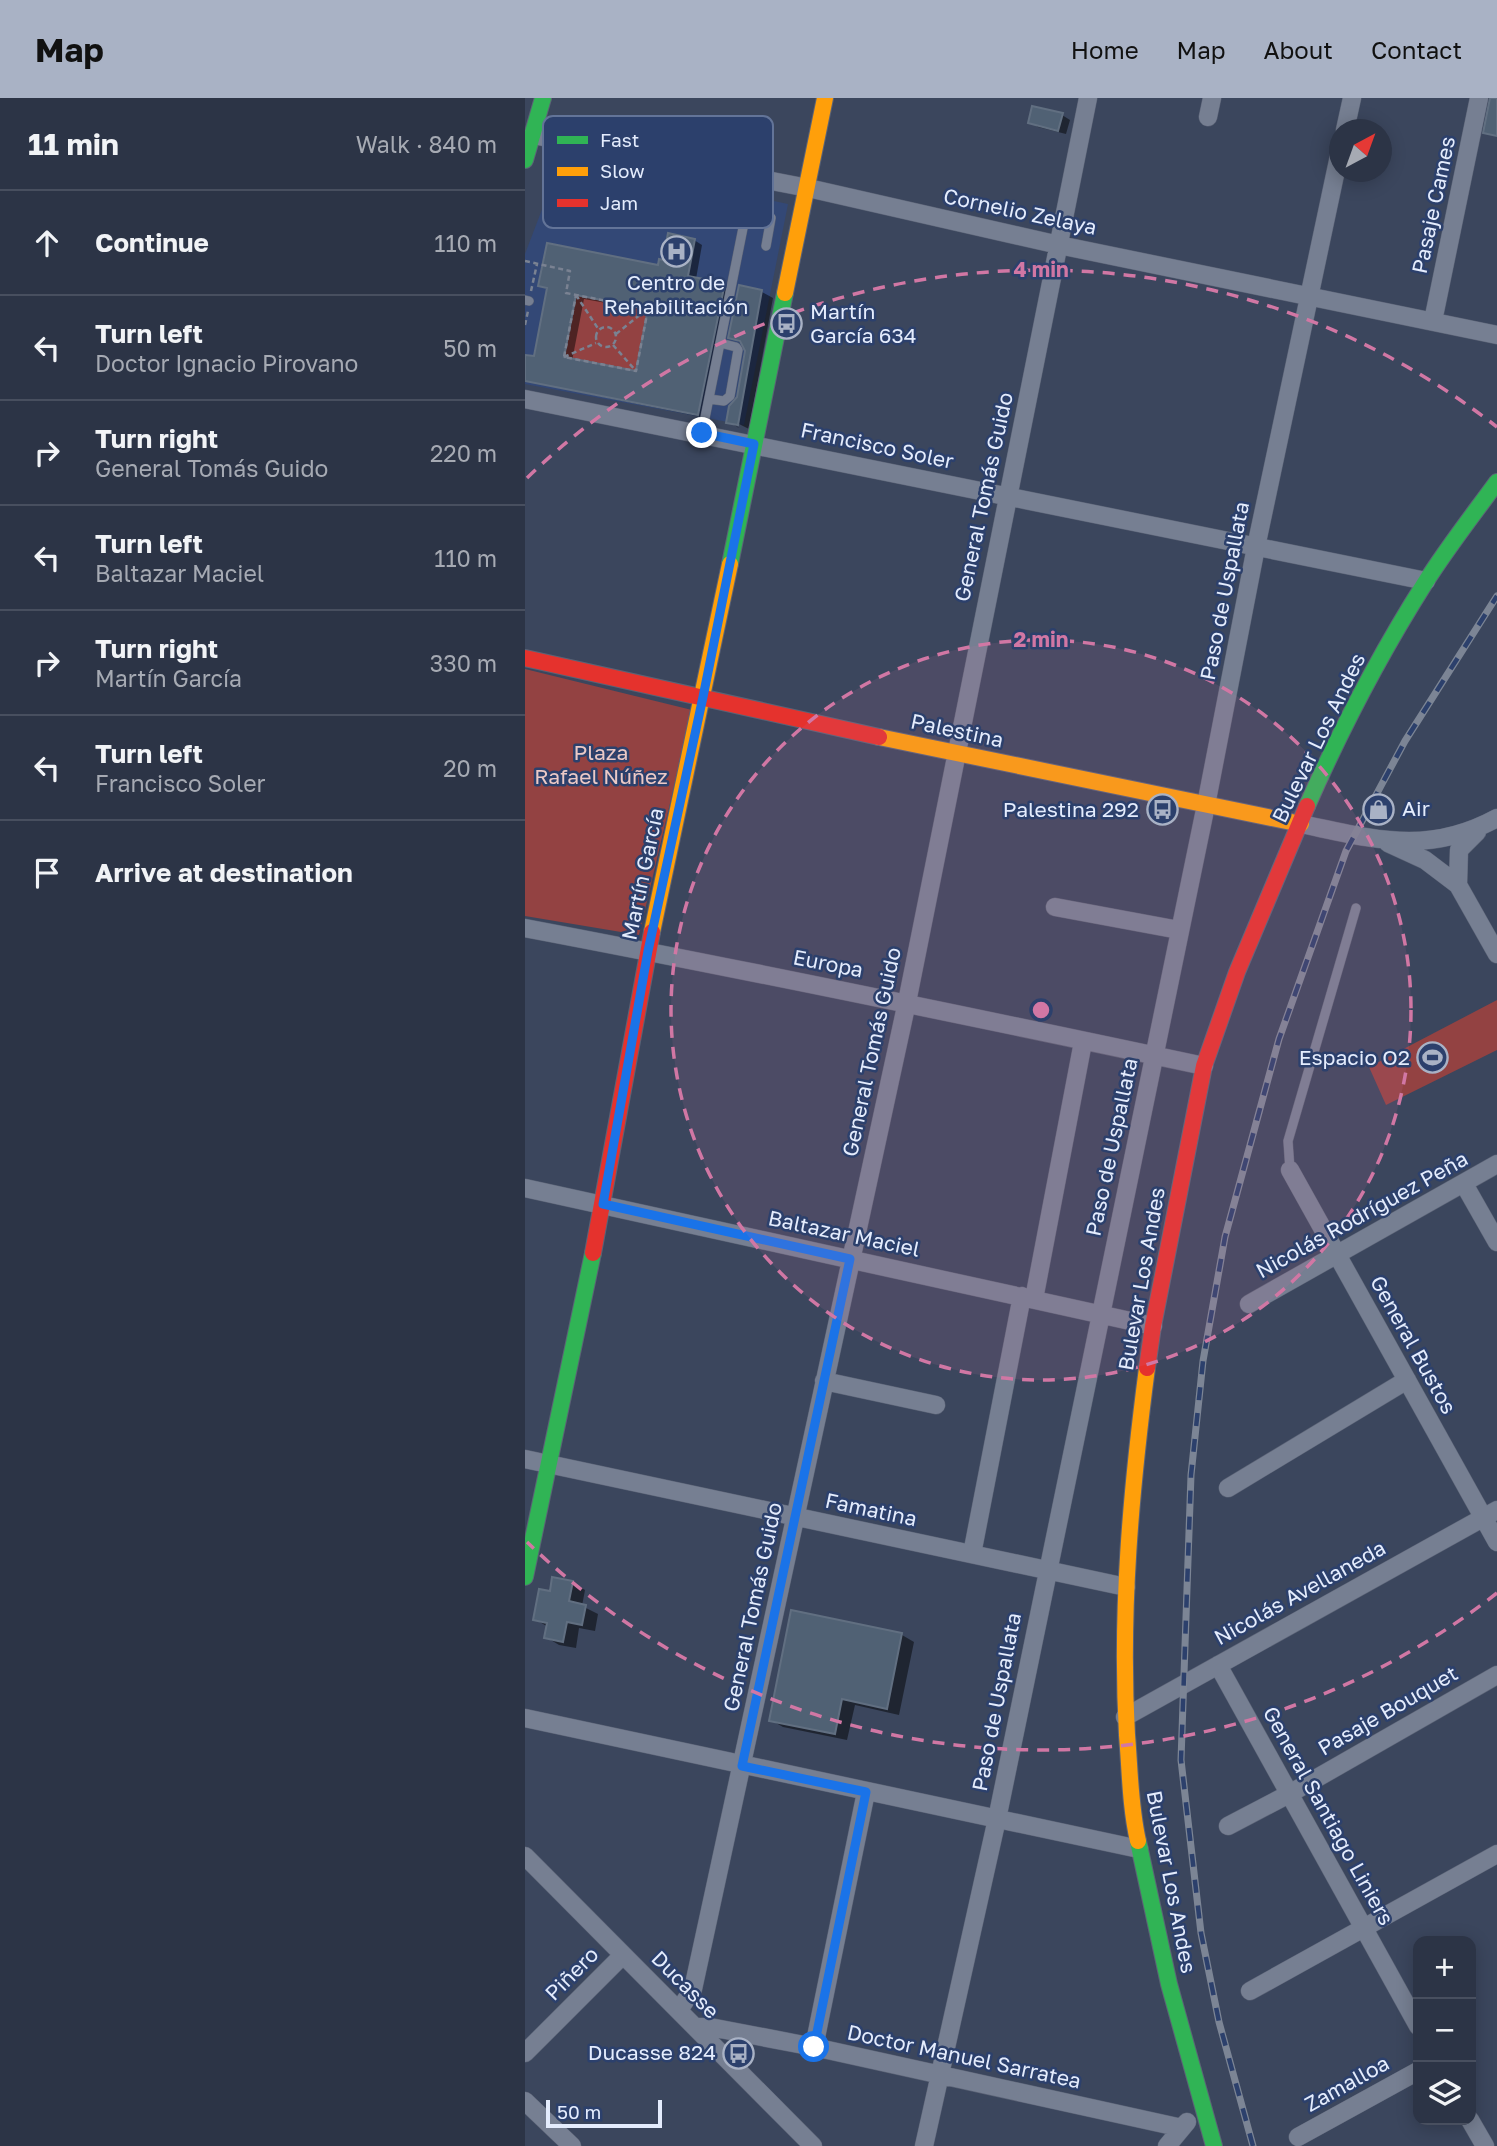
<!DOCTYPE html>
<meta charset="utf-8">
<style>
:root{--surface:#2c3446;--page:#343c4d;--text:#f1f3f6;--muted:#a6aab3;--line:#484f5f;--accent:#a9b2c5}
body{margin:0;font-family:"Golos Text",sans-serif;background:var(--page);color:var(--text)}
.controls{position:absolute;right:21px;bottom:21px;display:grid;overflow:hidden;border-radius:14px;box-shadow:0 4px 18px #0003}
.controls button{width:63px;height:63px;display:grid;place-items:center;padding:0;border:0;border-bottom:2px solid var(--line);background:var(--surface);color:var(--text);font:35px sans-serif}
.compass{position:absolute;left:804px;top:21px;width:63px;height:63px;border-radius:50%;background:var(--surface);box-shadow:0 4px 18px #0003;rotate:41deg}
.scale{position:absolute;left:21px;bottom:18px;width:116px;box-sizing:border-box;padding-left:7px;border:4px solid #e4ecfd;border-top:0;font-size:19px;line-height:24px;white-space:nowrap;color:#e4ecfd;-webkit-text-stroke:5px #2c406c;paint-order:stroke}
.stop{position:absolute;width:21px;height:21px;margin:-16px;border:5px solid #1a73e8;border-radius:50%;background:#fff}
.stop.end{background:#1a73e8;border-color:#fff;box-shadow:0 2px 7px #0008}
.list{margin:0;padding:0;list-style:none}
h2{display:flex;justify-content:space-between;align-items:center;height:91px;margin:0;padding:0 28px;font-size:30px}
h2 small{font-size:23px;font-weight:400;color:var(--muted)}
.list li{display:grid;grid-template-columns:46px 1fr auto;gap:21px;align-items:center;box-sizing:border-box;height:105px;padding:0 28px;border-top:2px solid var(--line)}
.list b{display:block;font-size:26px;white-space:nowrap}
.list p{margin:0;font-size:23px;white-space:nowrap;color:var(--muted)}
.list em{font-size:23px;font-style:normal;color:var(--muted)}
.icon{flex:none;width:38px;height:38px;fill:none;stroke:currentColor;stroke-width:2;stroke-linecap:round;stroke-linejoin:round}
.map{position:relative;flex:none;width:972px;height:2048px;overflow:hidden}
header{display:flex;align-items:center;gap:42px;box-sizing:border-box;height:98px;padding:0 35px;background:var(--accent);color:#111}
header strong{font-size:33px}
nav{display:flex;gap:38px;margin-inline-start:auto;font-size:24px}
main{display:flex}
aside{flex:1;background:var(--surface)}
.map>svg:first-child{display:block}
</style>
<header>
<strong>Map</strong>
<nav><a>Home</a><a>Map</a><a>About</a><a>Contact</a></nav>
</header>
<main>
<aside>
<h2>11 min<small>Walk · 840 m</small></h2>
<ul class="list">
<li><svg class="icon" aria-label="ahead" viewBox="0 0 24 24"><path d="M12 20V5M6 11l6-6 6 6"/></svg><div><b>Continue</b></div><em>110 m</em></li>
<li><svg class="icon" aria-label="left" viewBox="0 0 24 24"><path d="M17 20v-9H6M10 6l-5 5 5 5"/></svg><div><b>Turn left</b><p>Doctor Ignacio Pirovano</p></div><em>50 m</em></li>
<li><svg class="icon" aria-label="right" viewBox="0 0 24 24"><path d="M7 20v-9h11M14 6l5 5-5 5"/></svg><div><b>Turn right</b><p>General Tomás Guido</p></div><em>220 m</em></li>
<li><svg class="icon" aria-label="left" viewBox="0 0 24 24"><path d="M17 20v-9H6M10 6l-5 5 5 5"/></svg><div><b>Turn left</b><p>Baltazar Maciel</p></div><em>110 m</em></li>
<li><svg class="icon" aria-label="right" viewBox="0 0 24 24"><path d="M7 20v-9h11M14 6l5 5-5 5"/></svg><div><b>Turn right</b><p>Martín García</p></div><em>330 m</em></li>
<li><svg class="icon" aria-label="left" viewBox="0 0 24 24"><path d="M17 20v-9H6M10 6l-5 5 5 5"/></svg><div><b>Turn left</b><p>Francisco Soler</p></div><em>20 m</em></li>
<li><svg class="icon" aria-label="arrive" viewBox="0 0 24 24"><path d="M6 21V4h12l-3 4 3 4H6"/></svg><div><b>Arrive at destination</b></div></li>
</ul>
</aside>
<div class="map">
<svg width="972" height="2048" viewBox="0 0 972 2048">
<rect width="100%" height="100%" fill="#3b465d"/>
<path fill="#334876" d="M 37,59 L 263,106 L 219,327 L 0,286 L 0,156 Z"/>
<path fill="#934242" d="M 51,197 L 123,211 L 111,273 L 39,259 Z
M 0,571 L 167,612 L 114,837 L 0,818 Z
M 972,902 L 972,952 L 861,1007 L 844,969 Z"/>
<path fill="#0007" fill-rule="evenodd" d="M 537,17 L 545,22 L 541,36 L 513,29 L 505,24 Z
M 169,142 L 177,147 L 171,181 L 199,187 L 207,191 L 181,320 L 0,283 L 0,258 L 11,260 L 24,192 L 15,187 L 134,169 ZM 59,201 L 125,213 L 113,275 L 47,263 Z
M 237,194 L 248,200 L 224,331 L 212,325 L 212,329 L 215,330 L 203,324 L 214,300 L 222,253 L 216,245 L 205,239 Z
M 47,1484 L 60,1492 L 57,1508 L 73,1516 L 70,1533 L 54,1530 L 51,1550 L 34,1547 L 21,1539 L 23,1529 L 10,1521 L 26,1495 Z
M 377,1537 L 389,1544 L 374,1617 L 330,1607 L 322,1642 L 258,1629 L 246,1622 Z"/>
<path fill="#506174" stroke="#616f81" stroke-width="2" fill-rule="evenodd" d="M 965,0 L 972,0 L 972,38 L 958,35 Z
M 507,8 L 538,15 L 533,33 L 503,25 Z
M 143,135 L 170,141 L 163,178 L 200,185 L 173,317 L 0,283 L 0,257 L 9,258 L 22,190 L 13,188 L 22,145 L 133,167 L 134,161 L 138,162 ZM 51,197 L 123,211 L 111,273 L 39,259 Z
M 214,187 L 237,192 L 213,327 L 201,325 L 204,308 L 212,299 L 220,253 L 215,243 L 203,240 Z
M 27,1479 L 48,1483 L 44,1503 L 61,1507 L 57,1527 L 42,1524 L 38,1544 L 19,1540 L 22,1525 L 8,1522 L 14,1491 L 25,1493 Z
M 266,1512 L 377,1535 L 362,1611 L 317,1601 L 310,1636 L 244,1623 Z"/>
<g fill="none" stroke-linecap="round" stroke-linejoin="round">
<defs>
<path id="lane" d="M 147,122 L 152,100 L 246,120 L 241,148
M 0,202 L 4,203
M 184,301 L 199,303 L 205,298 L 213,252 L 211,249 L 195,245
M 177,335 L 221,115
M 765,1072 L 763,1043 L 831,810"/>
<path id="street" d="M 683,19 L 687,0
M 820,32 L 827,0
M 8,37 L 283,90 L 534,147 L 972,237
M 908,223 L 954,0
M 0,301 L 901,483
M 776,726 C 849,741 902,758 972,720
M 863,745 L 900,762 L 933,787 L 972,856
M 933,787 L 934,752 L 952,734
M 530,809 L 654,832
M 0,830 C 227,873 453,920 679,968
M 765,1072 L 972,1444
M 939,1086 L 972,1144
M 0,1090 L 628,1228
M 509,1201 L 558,944
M 724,1206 L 972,1066
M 299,1283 L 411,1307
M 0,1361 L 601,1489
M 703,1390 L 882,1282
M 447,1456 L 497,1198
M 693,1567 L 893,1928
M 600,1619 L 972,1412
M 0,1620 L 614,1751
M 703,1728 L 764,1696 L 972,1577
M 0,1758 L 288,2048
M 725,1893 L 972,1756
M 154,1912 L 168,1891 L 382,904 L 563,0
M 170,1929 L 185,1929 L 289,1949 L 657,2030
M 289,1949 L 341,1694
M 0,1955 L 97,1858
M 0,2003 L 47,2048
M 945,2022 L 960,2048
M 773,2039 L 893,1973
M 399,2048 L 472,1721 L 681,707 L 731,449 L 814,58
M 642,2048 L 662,2024"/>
<path id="fast" d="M 0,62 L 18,0
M 205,466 L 260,195
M 782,708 C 816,631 855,556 900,485 C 922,450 948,417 972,384
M 0,1479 L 68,1155
M 613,1743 L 644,1886 L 689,2048"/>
<path id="slow" d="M 260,195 L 300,0
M 354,639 L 776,726
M 127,834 L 205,466
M 613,1743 C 605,1708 605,1672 602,1637 C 595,1513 606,1392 622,1270"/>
<path id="jam" d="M 0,560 L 354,639
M 68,1155 L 127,834
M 622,1270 L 628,1228 L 679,968 L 712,874 L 782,708"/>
</defs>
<use href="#lane" stroke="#5b6376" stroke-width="10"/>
<use href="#street" stroke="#5b6376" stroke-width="19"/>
<use href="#fast" stroke="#5b6376" stroke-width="18"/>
<use href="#slow" stroke="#5b6376" stroke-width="18"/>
<use href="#jam" stroke="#5b6376" stroke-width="18"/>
<path stroke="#7a8292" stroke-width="2.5" stroke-dasharray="5 3.5" stroke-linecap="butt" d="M 0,163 L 45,173 L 41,195 L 51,197 L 123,211 L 111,273 L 39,259 L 51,197
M 6,193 L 12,166
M 51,197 L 74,232
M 0,227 L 3,213
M71 239a10 10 0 1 1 20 0a10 10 0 1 1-20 0Z
M 91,236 L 121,212
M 88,247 L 111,273
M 39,259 L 71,245"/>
<use href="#lane" stroke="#767f92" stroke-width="9"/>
<use href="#street" stroke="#767f92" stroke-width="18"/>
<use href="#fast" stroke="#30b455" stroke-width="16"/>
<use href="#slow" stroke="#ff9f0a" stroke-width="16"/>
<use href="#jam" stroke="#e5322d" stroke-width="16"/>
<defs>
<path id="rail" d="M 728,2048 L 694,1924 L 676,1835 L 656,1662 L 666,1377 L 678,1263 L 700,1139 L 754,941 L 821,753 L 880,643 L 972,498"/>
</defs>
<use href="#rail" stroke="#7c8595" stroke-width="7"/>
<use href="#rail" stroke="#2c406c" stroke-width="4.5" stroke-dasharray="13" stroke-linecap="butt"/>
</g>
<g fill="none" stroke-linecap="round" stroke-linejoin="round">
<path stroke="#1a73e8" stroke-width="9" d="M 177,335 L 229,346 L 178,599 L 123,853 L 78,1106 L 325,1161 L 217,1668 L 341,1694 L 289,1949"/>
</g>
<circle cx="516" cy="912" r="370" fill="#d177a4" fill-opacity=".12"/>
<g fill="none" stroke="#d177a4" stroke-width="3.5" stroke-dasharray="12 9">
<circle cx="516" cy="912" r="370"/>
<path d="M972 1495A740 740 0 0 1 2 1444M2 380A740 740 0 0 1 972 329"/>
</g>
<defs>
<symbol id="hospital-ring" viewBox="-11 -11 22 22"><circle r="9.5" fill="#2c406c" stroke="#a9b2c5" stroke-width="1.5"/><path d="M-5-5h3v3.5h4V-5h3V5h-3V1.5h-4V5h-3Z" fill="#a9b2c5"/></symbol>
<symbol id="bus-ring" viewBox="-11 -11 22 22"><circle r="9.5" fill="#2c406c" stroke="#a9b2c5" stroke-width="1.5"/><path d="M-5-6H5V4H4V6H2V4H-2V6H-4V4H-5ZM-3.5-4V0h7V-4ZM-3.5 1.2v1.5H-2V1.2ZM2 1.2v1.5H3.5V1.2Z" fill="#a9b2c5"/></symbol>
<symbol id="shop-ring" viewBox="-11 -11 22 22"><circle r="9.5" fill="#2c406c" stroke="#a9b2c5" stroke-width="1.5"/><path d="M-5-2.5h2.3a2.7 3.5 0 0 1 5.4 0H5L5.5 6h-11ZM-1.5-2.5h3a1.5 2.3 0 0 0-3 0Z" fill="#a9b2c5"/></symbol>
<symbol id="stadium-ring" viewBox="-11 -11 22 22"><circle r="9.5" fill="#2c406c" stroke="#a9b2c5" stroke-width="1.5"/><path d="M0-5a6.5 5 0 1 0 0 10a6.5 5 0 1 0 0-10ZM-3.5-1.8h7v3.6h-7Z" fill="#a9b2c5"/></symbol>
</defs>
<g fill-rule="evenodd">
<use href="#hospital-ring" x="134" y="136" width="35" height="35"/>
<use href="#bus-ring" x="244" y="208" width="35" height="35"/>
<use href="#shop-ring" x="836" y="694" width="35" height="35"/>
<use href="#bus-ring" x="620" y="694" width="35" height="35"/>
<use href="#stadium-ring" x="890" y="942" width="35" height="35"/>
<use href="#bus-ring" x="196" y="1938" width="35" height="35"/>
</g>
<g text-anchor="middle" stroke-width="5" stroke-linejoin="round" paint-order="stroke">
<g font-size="21" fill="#e4ecfd" stroke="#2c406c">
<text transform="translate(909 107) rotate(-78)" y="7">Pasaje Cames</text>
<text transform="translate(495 114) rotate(12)" y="7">Cornelio Zelaya</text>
<text transform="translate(352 348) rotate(12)" y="7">Francisco Soler</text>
<text transform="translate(459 399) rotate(-78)" y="7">General Tomás Guido</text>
<text transform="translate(700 493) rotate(-79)" y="7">Paso de Uspallata</text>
<text transform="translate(432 633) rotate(12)" y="7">Palestina</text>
<text transform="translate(794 640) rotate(-64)" y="7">Bulevar Los Andes</text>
<text transform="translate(118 776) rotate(-78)" y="7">Martín García</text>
<text transform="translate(303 866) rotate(11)" y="7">Europa</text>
<text transform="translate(347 954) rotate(-78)" y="7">General Tomás Guido</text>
<text transform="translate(587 1049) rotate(-78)" y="7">Paso de Uspallata</text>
<text transform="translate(837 1117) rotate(-29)" y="7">Nicolás Rodríguez Peña</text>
<text transform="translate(319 1136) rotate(12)" y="7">Baltazar Maciel</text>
<text transform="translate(617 1181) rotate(-80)" y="7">Bulevar Los Andes</text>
<text transform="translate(888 1247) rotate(61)" y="7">General Bustos</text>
<text transform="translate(346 1412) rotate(12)" y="7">Famatina</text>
<text transform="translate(775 1495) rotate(-29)" y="7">Nicolás Avellaneda</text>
<text transform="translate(228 1509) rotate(-78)" y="7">General Tomás Guido</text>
<text transform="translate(472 1604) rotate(-79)" y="7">Paso de Uspallata</text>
<text transform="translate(863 1613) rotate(-30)" y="7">Pasaje Bouquet</text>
<text transform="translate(803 1718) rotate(61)" y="7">General Santiago Liniers</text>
<text transform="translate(646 1784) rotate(79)" y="7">Bulevar Los Andes</text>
<text transform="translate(47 1876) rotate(-45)" y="7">Piñero</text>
<text transform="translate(160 1887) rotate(45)" y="7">Ducasse</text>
<text transform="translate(439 1959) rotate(12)" y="7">Doctor Manuel Sarratea</text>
<text transform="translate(822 1986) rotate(-29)" y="7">Zamalloa</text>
</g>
<g font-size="21" fill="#e4ecfd" stroke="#2c406c" text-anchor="end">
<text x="151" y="192" text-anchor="middle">Centro de<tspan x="151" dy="24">Rehabilitación</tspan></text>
<text x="285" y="221" text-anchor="start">Martín<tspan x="285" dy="24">García 634</tspan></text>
<text x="877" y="718" text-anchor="start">Air</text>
<text x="614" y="719">Palestina 292</text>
<text x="885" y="967">Espacio O2</text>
<text x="191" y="1962">Ducasse 824</text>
</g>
<g font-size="21" fill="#ecc9c6" stroke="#2c406c">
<text x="76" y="662">Plaza<tspan x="76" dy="24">Rafael Núñez</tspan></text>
</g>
</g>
<rect x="18" y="18" width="230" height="112" rx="10" fill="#2c406c" stroke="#637498" stroke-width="2"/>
<rect x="32" y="38" width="31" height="8" fill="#30b455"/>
<rect x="32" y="69" width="31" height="9" fill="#ff9f0a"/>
<rect x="32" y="101" width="31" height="8" fill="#e5322d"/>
<g font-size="19" fill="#e4ecfd">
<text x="75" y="49">Fast</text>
<text x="75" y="80">Slow</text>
<text x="75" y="112">Jam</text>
</g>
<circle cx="516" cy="912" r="10" fill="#d177a4" stroke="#2c406c" stroke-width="3.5"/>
<g font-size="21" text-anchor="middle" font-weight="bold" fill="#d177a4" stroke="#2c406c" stroke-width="5" stroke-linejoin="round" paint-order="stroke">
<text x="516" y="179">4 min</text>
<text x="516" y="549">2 min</text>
</g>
</svg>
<div class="controls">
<button>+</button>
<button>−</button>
<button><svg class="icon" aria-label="layers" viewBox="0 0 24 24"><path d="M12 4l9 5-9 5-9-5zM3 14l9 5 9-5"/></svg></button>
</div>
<svg class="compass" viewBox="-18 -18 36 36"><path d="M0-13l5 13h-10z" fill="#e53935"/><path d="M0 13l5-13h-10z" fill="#a6aab3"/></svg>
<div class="scale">50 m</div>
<div class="stop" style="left:289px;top:1949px"></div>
<div class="stop end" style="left:177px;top:335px"></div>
</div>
</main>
